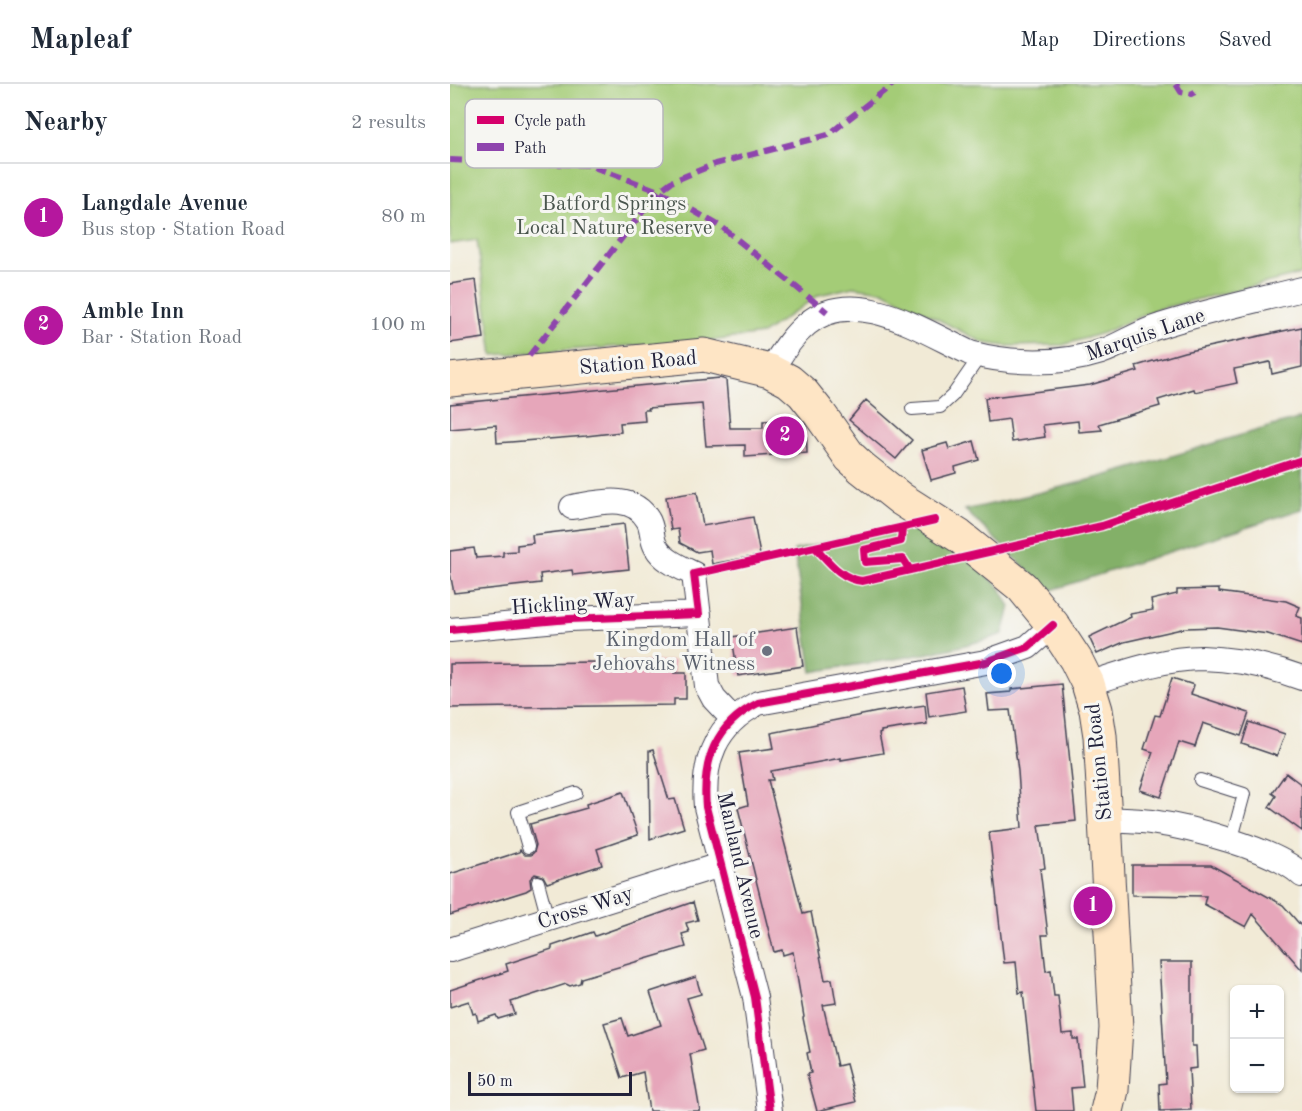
<!DOCTYPE html>
<meta charset="utf-8">
<style>
:root{--surface:#fff;--page:#f6f6f7;--text:#1f2937;--muted:#747a83;--line:#e0e1e3;--accent:#b5179e}
body{margin:0;font-family:"Old Standard TT",serif;background:var(--page);color:var(--text)}
.controls{position:absolute;right:18px;bottom:18px;display:grid;overflow:hidden;border-radius:9px;box-shadow:0 2px 4px #0004}
.controls button{width:54px;height:54px;display:grid;place-items:center;padding:0;border:0;border-bottom:2px solid var(--line);background:var(--surface);color:var(--text);font:30px sans-serif}
.scale{position:absolute;left:18px;bottom:15px;width:164px;box-sizing:border-box;padding-left:6px;border:3px solid #22223b;border-top:0;font-size:16px;line-height:21px;white-space:nowrap;color:#22223b;-webkit-text-stroke:4px #f6f6f2;paint-order:stroke}
.you{position:absolute;left:552px;top:590px;width:21px;height:21px;margin:-15px;border:4px solid #fff;border-radius:50%;background:#1a73e8;box-shadow:0 0 0 9px #1a73e833}
.badge{display:grid;place-items:center;width:39px;height:39px;border-radius:50%;background:var(--accent);color:#fff;font-size:20px;font-weight:700}
.pin{position:absolute;translate:-50% -50%;border:3px solid #fff;box-shadow:0 2px 6px #0006}
.list{margin:0;padding:0;list-style:none}
h2{display:flex;justify-content:space-between;align-items:center;height:78px;margin:0;padding:0 24px;font-size:26px}
h2 small{font-size:20px;font-weight:400;color:var(--muted)}
.list li{display:grid;grid-template-columns:39px 1fr auto;gap:18px;align-items:center;box-sizing:border-box;height:108px;padding:0 24px;border-top:2px solid var(--line)}
.list b{display:block;font-size:22px;white-space:nowrap}
.list p{margin:0;font-size:20px;white-space:nowrap;color:var(--muted)}
.list em{font-size:20px;font-style:normal;color:var(--muted)}
.map{position:relative;flex:none;width:852px;height:1027px;overflow:hidden}
header{display:flex;align-items:center;gap:36px;box-sizing:border-box;height:84px;padding:0 30px;background:var(--surface);border-bottom:2px solid var(--line)}
header strong{font-size:28px}
nav{display:flex;gap:33px;margin-inline-start:auto;font-size:21px}
main{display:flex}
aside{flex:1;background:var(--surface)}
.map>svg:first-child{display:block}
</style>
<header>
<strong>Mapleaf</strong>
<nav><a>Map</a><a>Directions</a><a>Saved</a></nav>
</header>
<main>
<aside>
<h2>Nearby<small>2 results</small></h2>
<ul class="list">
<li><span class="badge">1</span><div><b>Langdale Avenue</b><p>Bus stop · Station Road</p></div><em>80 m</em></li>
<li><span class="badge">2</span><div><b>Amble Inn</b><p>Bar · Station Road</p></div><em>100 m</em></li>
</ul>
</aside>
<div class="map">
<svg width="852" height="1027" viewBox="0 0 852 1027">
<rect width="100%" height="100%" fill="#f6f6f2"/>
<filter id="ink" filterUnits="userSpaceOnUse"><feTurbulence type="fractalNoise" baseFrequency=".0167" numOctaves="2"/><feDisplacementMap in="SourceGraphic" scale="12" xChannelSelector="R" yChannelSelector="G"/><feConvolveMatrix kernelMatrix="1 2 1 2 8 2 1 2 1" color-interpolation-filters="sRGB"/></filter>
<filter id="wash" filterUnits="userSpaceOnUse"><feTurbulence type="fractalNoise" baseFrequency=".008" numOctaves="4" result="noise"/><feDisplacementMap in="SourceGraphic" scale="24" xChannelSelector="R" yChannelSelector="G"/><feGaussianBlur stdDeviation="1.35" result="paint"/><feColorMatrix in="noise" values="0 0 0 0 0 0 0 0 0 0 0 0 0 0 0 0 0 1.4 0 .05"/><feComposite in="paint" operator="in"/></filter>
<g filter="url(#wash)">
<rect width="100%" height="100%" fill="#f1ead6"/>
<path fill="#a4cc77" stroke="#637759" stroke-width="1.5" d="M 0,0 L 852,0 L 852,190 L 704,226 L 653,249 L 613,261 L 556,262 L 534,259 L 433,207 L 403,203 L 369,211 L 312,250 L 268,256 L 43,271 L 27,156 L 0,160 Z"/>
<path fill="#83b068" stroke="#526952" stroke-width="1.5" d="M 852,334 L 852,425 L 599,507 L 515,426 C 573,413 632,399 689,382 C 743,366 797,348 852,334 Z
M 456,435 L 491,446 L 550,504 L 560,523 L 553,550 C 492,571 425,577 362,588 L 344,466 L 455,441 Z"/>
<g id="blocks">
<path fill="#e6a6ba" d="M 26,196 L 34,254 L 0,259 L 0,200 Z
M 852,243 L 852,283 L 822,290 L 820,278 L 784,285 L 787,299 L 745,308 L 744,305 L 708,316 L 710,322 L 649,340 L 652,346 L 629,348 L 628,337 L 593,341 L 595,353 L 562,358 L 559,335 L 538,338 L 535,314 L 640,301 L 688,287 L 686,282 L 734,268 Z
M 270,294 L 276,296 L 280,344 L 313,344 L 313,337 L 341,336 L 342,340 L 353,340 L 356,343 L 357,369 L 295,373 L 295,361 L 256,362 L 252,320 L 198,324 L 199,326 L 194,326 L 195,337 L 170,339 L 171,348 L 136,352 L 47,359 L 46,341 L 0,345 L 0,320 Z
M 416,316 L 462,356 L 446,375 L 399,336 Z
M 524,357 L 529,376 L 505,383 L 506,389 L 481,396 L 472,366 L 497,359 L 499,365 Z
M 247,408 L 253,442 L 303,433 L 310,471 L 262,480 L 260,466 L 247,468 L 230,459 L 228,445 L 221,446 L 216,413 Z
M 174,440 L 179,485 L 123,491 L 122,486 L 90,490 L 91,499 L 4,509 L 0,489 L 0,467 L 24,464 L 26,474 L 53,472 L 53,468 L 67,467 L 67,461 L 83,459 L 82,451 Z
M 769,505 L 769,508 L 836,517 L 850,523 L 846,532 L 852,534 L 852,561 L 818,550 L 767,543 L 736,544 L 674,558 L 647,570 L 639,553 L 681,533 L 680,530 L 703,526 L 701,516 L 727,510 L 727,506 Z
M 347,543 L 353,582 L 288,592 L 282,553 Z
M 224,577 L 224,589 L 236,589 L 236,615 L 224,615 L 224,621 L 0,624 L 0,580 Z
M 722,594 L 744,601 L 741,610 L 799,629 L 791,652 L 753,639 L 745,663 L 729,658 L 711,713 L 690,706 L 703,668 L 694,665 L 705,631 L 710,632 Z
M 612,600 L 626,737 L 589,741 L 595,784 L 590,785 L 598,851 L 592,851 L 596,887 L 601,886 L 604,912 L 608,912 L 612,950 L 623,949 L 623,955 L 628,955 L 633,1003 L 621,1004 L 623,1027 L 586,1027 L 573,908 L 569,909 L 566,878 L 554,879 L 539,748 L 572,744 L 568,687 L 560,626 L 539,627 L 537,610 L 561,608 L 561,605 Z
M 512,602 L 516,627 L 479,633 L 476,608 Z
M 475,621 L 477,640 L 431,647 L 431,649 L 429,650 L 433,669 L 391,676 L 391,674 L 321,687 L 323,696 L 318,696 L 353,830 L 361,828 L 375,896 L 382,895 L 386,919 L 373,921 L 387,982 L 396,980 L 406,1018 L 367,1027 L 357,990 L 361,989 L 357,969 L 360,968 L 353,934 L 354,933 L 343,868 L 333,871 L 332,866 L 324,868 L 288,724 L 298,721 L 289,669 L 324,664 L 321,649 L 427,628 Z
M 799,638 L 835,650 L 827,672 L 792,660 Z
M 203,666 L 219,716 L 225,715 L 234,744 L 200,755 L 199,667 Z
M 836,689 L 852,701 L 852,747 L 819,723 L 826,712 L 822,709 Z
M 173,708 L 188,751 L 147,765 L 152,781 L 97,799 L 93,792 L 85,790 L 80,795 L 81,804 L 76,807 L 0,831 L 0,790 L 69,768 L 70,766 L 75,771 L 81,771 L 84,768 L 86,761 L 80,740 L 137,724 L 136,720 Z
M 682,781 L 761,781 L 833,821 L 852,843 L 852,886 L 803,830 L 796,843 L 754,820 L 756,812 L 682,811 Z
M 243,818 L 248,836 L 236,839 L 239,848 L 232,850 L 236,863 L 131,894 L 130,899 L 120,902 L 116,900 L 61,918 L 65,930 L 48,935 L 46,931 L 28,937 L 26,929 L 23,930 L 19,917 L 0,923 L 0,906 L 58,887 L 56,880 L 102,865 L 102,862 L 143,848 L 145,852 Z
M 709,878 L 742,878 L 742,962 L 746,962 L 747,984 L 739,985 L 741,1026 L 710,1027 L 709,1000 L 716,999 Z
M 246,893 L 251,910 L 237,914 L 254,966 L 240,970 L 250,1027 L 199,1027 L 193,988 L 172,994 L 154,939 L 172,934 L 178,952 L 211,941 L 200,908 Z"/>
</g>
</g>
<g filter="url(#ink)">
<use href="#blocks" fill-opacity="0" stroke="#414052" stroke-width="1.5"/>
<g fill="none" stroke-linecap="round" stroke-linejoin="round">
<defs>
<path id="lane" d="M 462,325 L 490,323 L 503,311 L 530,272
M 750,696 L 794,710 L 781,758
M 78,763 L 68,728 L 126,709
M 88,798 L 98,835"/>
<path id="street" d="M 320,287 C 331,271 341,253 357,240 C 405,200 474,248 520,269 C 561,280 610,281 651,268 C 671,261 689,248 710,242 C 757,227 805,217 852,205
M 122,423 C 148,419 182,408 198,436 C 203,444 201,455 206,463 C 214,477 230,483 244,490 L 257,602 L 264,615 L 283,635
M 0,546 L 119,535 L 249,530
M 638,600 C 673,589 714,574 752,574 C 786,575 820,582 852,594
M 655,735 C 670,736 686,736 701,738 C 739,743 825,765 852,791
M 0,866 L 270,781
M 320,1027 L 305,913 L 256,723 C 252,677 265,641 308,619 L 536,578 L 578,563 L 603,541"/>
<path id="secondary" d="M 0,296 L 254,271 L 320,287 L 339,297 L 353,309 L 369,329 L 400,373 L 412,384 L 451,415 L 509,452 L 572,503 L 603,541 L 626,576 L 638,600 L 646,626 L 650,652 L 655,735 L 666,944 L 662,1006 L 657,1027"/>
</defs>
<use href="#lane" stroke="#414052" stroke-width="14"/>
<use href="#street" stroke="#414052" stroke-width="26"/>
<use href="#secondary" stroke="#414052" stroke-width="35"/>
<use href="#lane" stroke="#fff" stroke-width="12"/>
<use href="#street" stroke="#fff" stroke-width="24"/>
<use href="#secondary" stroke="#fee5c5" stroke-width="33"/>
<path stroke="#8e44ad" stroke-width="6" stroke-dasharray="12 6" stroke-linecap="butt" d="M 726,0 L 731,8 L 741,10 L 745,8
M 0,76 L 138,81 L 209,107 L 273,144 L 377,228
M 79,272 L 209,107 L 221,98 L 265,80 L 378,51 L 443,0"/>
<defs>
<path id="cycleway" d="M 452,444 L 451,457 L 414,466 L 415,478 L 453,475 L 460,486
M 365,463 L 485,436
M 0,546 L 119,535 L 249,530 L 244,490 L 365,463 C 379,478 391,495 412,497 L 652,442 L 852,376
M 320,1027 L 305,913 L 256,723 C 252,677 265,641 308,619 L 536,578 L 578,563 L 603,541"/>
</defs>
<use href="#cycleway" stroke="#f6f6f2" stroke-width="11"/>
<use href="#cycleway" stroke="#d6006c" stroke-width="8"/>
</g>
</g>
<circle fill="#6b7280" stroke="#f6f6f2" stroke-width="2" cx="317" cy="567" r="6"/>
<g text-anchor="middle" stroke-width="6" stroke-linejoin="round" paint-order="stroke">
<g font-size="21" fill="#49554d" stroke="#f6f6f2">
<text x="164" y="126">Batford Springs<tspan x="164" dy="24">Local Nature Reserve</tspan></text>
</g>
<g font-size="21" fill="#22223b" stroke="#f6f6f2">
<text transform="translate(695 250) rotate(-19)" y="7">Marquis Lane</text>
<text transform="translate(188 278) rotate(-5)" y="7">Station Road</text>
<text transform="translate(123 519) rotate(-4)" y="7">Hickling Way</text>
<text transform="translate(648 678) rotate(-96)" y="7">Station Road</text>
<text transform="translate(291 781) rotate(77)" y="7">Manland Avenue</text>
<text transform="translate(135 823) rotate(-18)" y="7">Cross Way</text>
</g>
<g font-size="21" fill="#5b616d" stroke="#f6f6f2" text-anchor="end">
<text x="305" y="562">Kingdom Hall of<tspan x="305" dy="24">Jehovahs Witness</tspan></text>
</g>
</g>
<rect x="15" y="15" width="198" height="69" rx="9" fill="#f6f6f2" stroke="#b6b6bb" stroke-width="1.5"/>
<rect x="27" y="32" width="27" height="8" fill="#d6006c"/>
<rect x="27" y="59" width="27" height="8" fill="#8e44ad"/>
<g font-size="16" fill="#22223b">
<text x="64" y="42">Cycle path</text>
<text x="64" y="69">Path</text>
</g>
</svg>
<div class="controls">
<button>+</button>
<button>−</button>
</div>
<div class="scale">50 m</div>
<div class="you"></div>
<div class="pin badge" style="left:643px;top:822px">1</div>
<div class="pin badge" style="left:335px;top:352px">2</div>
</div>
</main>
